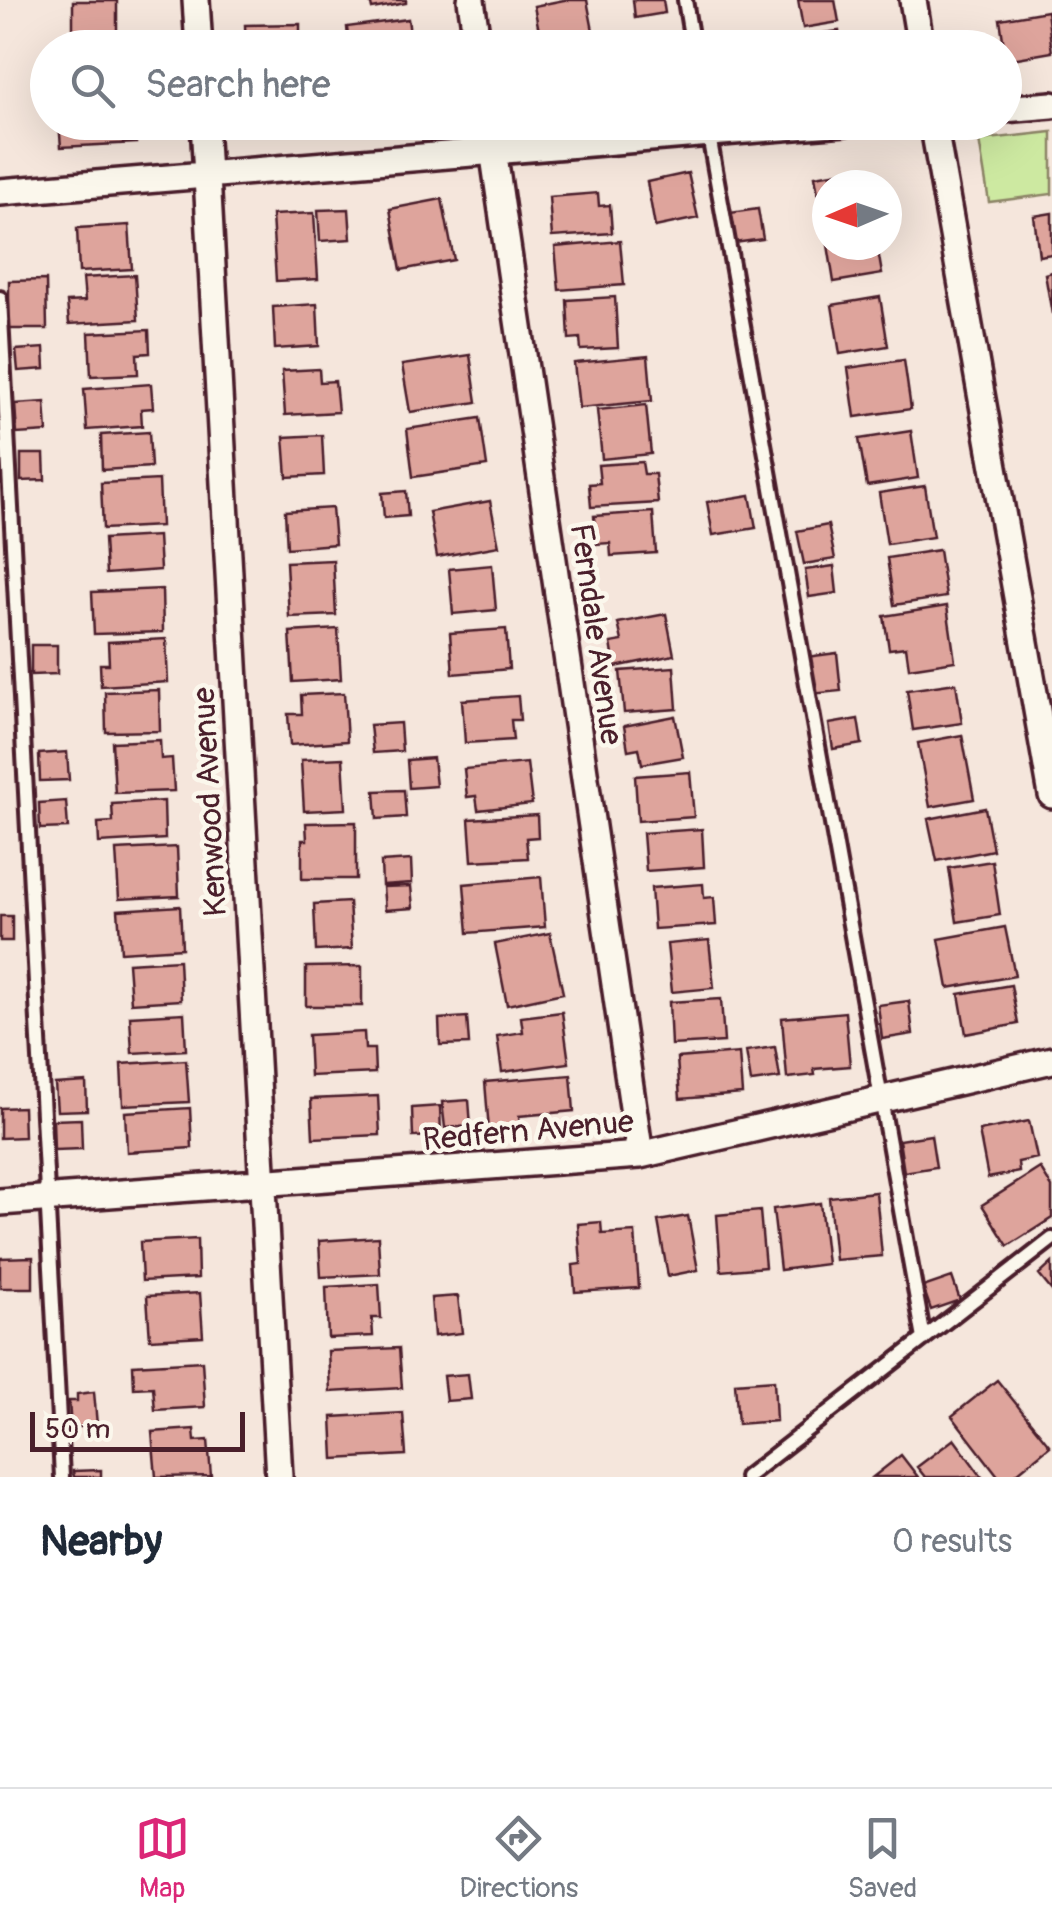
<!DOCTYPE html>
<style>
:root{--surface:#fff;--page:#f6f6f7;--text:#1f2937;--muted:#747a83;--line:#e0e1e3;--accent:#db2777}
body{margin:0;font-family:Pangolin,sans-serif;background:var(--page);color:var(--text)}
.compass{position:absolute;left:812px;top:170px;width:90px;height:90px;border-radius:50%;background:var(--surface);box-shadow:0 10px 40px #0002;rotate:268deg}
.scale{position:absolute;left:30px;bottom:25px;width:215px;box-sizing:border-box;padding-left:10px;border:5px solid #4a1f2b;border-top:0;font-size:28px;line-height:35px;white-space:nowrap;color:#4a1f2b;-webkit-text-stroke:8px #fbf7ec;paint-order:stroke}
.list{margin:0;padding:0;list-style:none}
h2{display:flex;justify-content:space-between;align-items:center;height:130px;margin:0;padding:0 40px;font-size:42px}
h2 small{font-size:32px;font-weight:400;color:var(--muted)}
.icon{flex:none;width:55px;height:55px;fill:none;stroke:currentColor;stroke-width:2;stroke-linecap:round;stroke-linejoin:round}
.map{position:relative;flex:none;width:1052px;height:1477px;overflow:hidden}
.search{position:absolute;background:var(--surface);box-shadow:0 10px 40px #0002;left:30px;right:30px;top:30px;height:110px;display:flex;align-items:center;gap:25px;box-sizing:border-box;padding:0 35px;border-radius:55px;color:var(--muted);font-size:38px}
.sheet{height:310px;background:var(--surface)}
nav{display:flex;justify-content:space-around;align-items:center;box-sizing:border-box;height:140px;border-top:2px solid var(--line);background:var(--surface);font-size:28px;color:var(--muted)}
nav a{display:grid;justify-items:center;gap:5px}
nav .on{color:var(--accent)}
.map>svg:first-child{display:block}
</style>
<div class="map">
<svg width="1052" height="1477" viewBox="0 0 1052 1477">
<rect width="100%" height="100%" fill="#f5e6dc"/>
<filter id="ink" filterUnits="userSpaceOnUse"><feTurbulence type="fractalNoise" baseFrequency=".01" numOctaves="2"/><feDisplacementMap in="SourceGraphic" scale="20" xChannelSelector="R" yChannelSelector="G"/><feConvolveMatrix kernelMatrix="1 2 1 2 8 2 1 2 1" color-interpolation-filters="sRGB"/></filter>
<g filter="url(#ink)">
<path fill="#cde9a1" stroke="#8c8466" stroke-width="2.5" d="M 1052,132 L 1052,194 L 989,202 L 979,140 Z"/>
<path fill="#dea49c" stroke="#4a1f2b" stroke-width="2.5" d="M 370,0 L 406,0 L 406,3 L 372,9 Z
M 564,0 L 587,0 L 594,36 L 542,46 L 534,6 Z
M 633,0 L 663,0 L 665,13 L 635,18 Z
M 798,0 L 835,0 L 839,22 L 803,28 Z
M 73,1 L 117,1 L 117,44 L 73,44 Z
M 1047,11 L 1052,52 L 1006,60 L 1000,19 Z
M 408,19 L 412,48 L 349,48 L 347,27 Z
M 300,24 L 300,48 L 246,48 L 245,25 Z
M 839,31 L 841,48 L 805,48 L 803,36 Z
M 59,122 L 135,122 L 136,143 L 61,147 Z
M 251,122 L 302,122 L 303,127 L 252,131 Z
M 311,122 L 337,122 L 338,131 L 312,133 Z
M 863,168 L 866,185 L 827,185 L 827,223 L 823,224 L 815,176 Z
M 688,173 L 698,218 L 655,227 L 647,182 Z
M 598,193 L 599,206 L 610,205 L 612,233 L 552,237 L 549,197 Z
M 442,199 L 454,260 L 401,270 L 390,209 Z
M 349,209 L 351,239 L 320,241 L 318,210 Z
M 758,209 L 763,239 L 734,243 L 730,213 Z
M 314,213 L 318,279 L 276,281 L 272,215 Z
M 1052,213 L 1052,254 L 1039,256 L 1034,216 Z
M 129,225 L 132,269 L 79,272 L 77,228 Z
M 620,241 L 624,285 L 559,290 L 555,247 Z
M 828,245 L 877,245 L 882,274 L 834,282 Z
M 1052,272 L 1052,314 L 1045,274 Z
M 135,275 L 138,320 L 69,324 L 67,302 L 85,301 L 83,278 Z
M 46,280 L 47,329 L 9,329 L 9,281 Z
M 615,297 L 618,348 L 581,350 L 580,338 L 569,339 L 567,300 Z
M 880,297 L 888,346 L 840,354 L 832,305 Z
M 317,304 L 319,346 L 275,349 L 273,307 Z
M 149,330 L 150,353 L 137,354 L 138,374 L 91,376 L 89,333 Z
M 44,348 L 45,369 L 18,371 L 16,350 Z
M 470,355 L 477,402 L 410,412 L 402,365 Z
M 648,356 L 652,401 L 579,408 L 574,363 Z
M 904,360 L 911,409 L 855,417 L 848,368 Z
M 319,369 L 320,382 L 335,381 L 338,412 L 285,415 L 282,371 Z
M 151,384 L 153,408 L 141,409 L 142,426 L 87,430 L 84,389 Z
M 45,402 L 47,432 L 17,434 L 15,404 Z
M 646,405 L 651,454 L 602,459 L 597,410 Z
M 480,418 L 487,466 L 413,477 L 407,429 Z
M 911,431 L 918,478 L 867,486 L 859,439 Z
M 149,432 L 151,467 L 102,470 L 101,435 Z
M 322,435 L 324,475 L 287,477 L 284,437 Z
M 21,454 L 44,454 L 45,480 L 21,481 Z
M 642,462 L 644,474 L 655,474 L 658,503 L 591,507 L 589,484 L 600,483 L 598,465 Z
M 159,480 L 161,526 L 103,529 L 101,483 Z
M 925,486 L 933,537 L 887,544 L 879,493 Z
M 406,491 L 408,516 L 384,518 L 382,493 Z
M 750,495 L 756,528 L 713,535 L 707,502 Z
M 490,501 L 499,546 L 437,557 L 429,512 Z
M 332,508 L 335,544 L 287,548 L 285,511 Z
M 653,512 L 656,553 L 611,556 L 610,543 L 596,544 L 594,516 Z
M 828,525 L 835,559 L 804,564 L 797,531 Z
M 158,536 L 160,570 L 106,574 L 104,539 Z
M 939,550 L 946,597 L 894,605 L 887,558 Z
M 333,560 L 336,615 L 289,617 L 286,562 Z
M 492,565 L 496,610 L 453,614 L 449,569 Z
M 834,566 L 837,593 L 809,597 L 805,570 Z
M 162,589 L 163,632 L 94,634 L 92,592 Z
M 947,606 L 955,661 L 909,668 L 906,647 L 889,649 L 884,616 Z
M 666,614 L 674,655 L 615,667 L 611,643 L 622,641 L 618,623 Z
M 338,629 L 341,679 L 293,682 L 290,632 Z
M 506,629 L 509,669 L 453,674 L 450,633 Z
M 166,639 L 168,682 L 101,686 L 100,664 L 109,664 L 108,642 Z
M 31,645 L 57,645 L 57,674 L 31,675 Z
M 837,653 L 841,691 L 811,694 L 806,657 Z
M 674,667 L 677,709 L 624,713 L 620,671 Z
M 956,683 L 962,723 L 913,730 L 907,690 Z
M 159,690 L 160,731 L 106,732 L 105,692 Z
M 344,693 L 347,741 L 290,745 L 288,714 L 302,714 L 301,695 Z
M 518,696 L 520,720 L 511,720 L 513,740 L 465,743 L 462,700 Z
M 675,716 L 683,757 L 642,764 L 639,748 L 628,750 L 624,726 Z
M 858,719 L 862,744 L 833,749 L 829,724 Z
M 400,723 L 402,751 L 373,753 L 370,725 Z
M 962,735 L 974,799 L 930,807 L 918,743 Z
M 160,740 L 161,759 L 172,758 L 174,791 L 115,793 L 112,742 Z
M 67,752 L 69,780 L 40,781 L 39,754 Z
M 343,758 L 346,809 L 304,811 L 301,760 Z
M 433,758 L 436,786 L 409,788 L 407,760 Z
M 527,763 L 532,804 L 478,810 L 476,796 L 467,797 L 464,769 Z
M 690,772 L 694,817 L 638,821 L 635,776 Z
M 404,790 L 406,817 L 377,819 L 375,791 Z
M 66,801 L 68,828 L 40,829 L 39,803 Z
M 164,801 L 165,839 L 99,843 L 98,823 L 113,822 L 112,804 Z
M 985,808 L 993,850 L 937,861 L 928,819 Z
M 537,815 L 538,837 L 526,838 L 528,858 L 472,861 L 469,819 Z
M 356,822 L 356,879 L 302,879 L 302,840 L 307,840 L 306,823 Z
M 702,829 L 704,867 L 646,871 L 643,833 Z
M 177,847 L 179,896 L 119,899 L 116,850 Z
M 411,860 L 412,883 L 382,885 L 381,862 Z
M 992,861 L 1000,915 L 957,922 L 949,868 Z
M 541,877 L 545,927 L 468,933 L 464,884 Z
M 703,884 L 704,898 L 714,897 L 716,925 L 654,929 L 651,888 Z
M 411,886 L 413,908 L 385,910 L 383,887 Z
M 349,902 L 352,949 L 316,951 L 314,904 Z
M 180,906 L 182,948 L 121,952 L 118,910 Z
M 0,916 L 12,916 L 12,941 L 0,941 Z
M 1005,927 L 1015,976 L 948,988 L 939,939 Z
M 550,933 L 563,993 L 507,1005 L 495,944 Z
M 709,940 L 714,988 L 672,992 L 667,944 Z
M 179,960 L 181,1000 L 131,1003 L 128,963 Z
M 362,966 L 362,1006 L 306,1006 L 306,967 Z
M 1011,985 L 1018,1024 L 966,1034 L 959,994 Z
M 721,999 L 724,1042 L 671,1045 L 669,1002 Z
M 909,1001 L 913,1034 L 882,1039 L 878,1005 Z
M 562,1012 L 569,1063 L 502,1072 L 497,1036 L 523,1032 L 521,1017 Z
M 845,1012 L 850,1066 L 814,1069 L 815,1075 L 787,1078 L 782,1018 Z
M 184,1013 L 186,1050 L 132,1053 L 130,1016 Z
M 467,1017 L 469,1044 L 440,1045 L 439,1019 Z
M 364,1032 L 365,1049 L 374,1049 L 375,1073 L 310,1076 L 308,1035 Z
M 775,1047 L 780,1078 L 751,1082 L 746,1051 Z
M 739,1053 L 742,1094 L 680,1099 L 677,1058 Z
M 186,1060 L 189,1102 L 123,1105 L 121,1064 Z
M 571,1075 L 574,1111 L 519,1116 L 520,1127 L 489,1130 L 485,1082 Z
M 86,1082 L 87,1110 L 57,1111 L 55,1084 Z
M 378,1096 L 380,1135 L 313,1138 L 311,1099 Z
M 469,1100 L 471,1126 L 445,1128 L 442,1102 Z
M 440,1106 L 441,1136 L 413,1137 L 412,1108 Z
M 23,1107 L 24,1137 L 0,1138 L 0,1108 Z
M 190,1108 L 192,1148 L 127,1152 L 125,1112 Z
M 81,1119 L 82,1149 L 54,1150 L 53,1120 Z
M 1029,1121 L 1037,1158 L 1018,1162 L 1019,1172 L 988,1178 L 979,1131 Z
M 931,1135 L 936,1167 L 904,1172 L 899,1140 Z
M 1040,1168 L 1052,1187 L 1052,1218 L 1008,1246 L 982,1205 Z
M 876,1192 L 882,1256 L 835,1260 L 829,1197 Z
M 820,1203 L 827,1264 L 780,1270 L 773,1209 Z
M 760,1211 L 765,1267 L 721,1271 L 717,1215 Z
M 688,1216 L 698,1270 L 668,1276 L 658,1221 Z
M 601,1222 L 602,1234 L 635,1232 L 639,1288 L 575,1292 L 573,1265 L 581,1264 L 578,1224 Z
M 378,1237 L 380,1274 L 321,1277 L 319,1241 Z
M 197,1239 L 198,1278 L 142,1281 L 140,1242 Z
M 33,1257 L 33,1288 L 0,1288 L 0,1258 Z
M 1052,1263 L 1052,1291 L 1039,1275 Z
M 952,1277 L 960,1300 L 931,1310 L 923,1287 Z
M 379,1284 L 381,1318 L 372,1318 L 373,1336 L 328,1338 L 326,1287 Z
M 200,1293 L 203,1336 L 150,1339 L 147,1296 Z
M 458,1296 L 462,1333 L 434,1336 L 431,1298 Z
M 399,1348 L 402,1388 L 330,1392 L 328,1351 Z
M 202,1361 L 205,1407 L 155,1410 L 153,1387 L 134,1388 L 133,1365 Z
M 468,1374 L 471,1399 L 446,1401 L 443,1376 Z
M 774,1380 L 776,1421 L 738,1424 L 735,1383 Z
M 997,1380 L 1050,1446 L 1012,1477 L 999,1477 L 952,1416 Z
M 94,1392 L 97,1425 L 71,1428 L 69,1401 L 77,1401 L 77,1394 Z
M 403,1413 L 406,1455 L 334,1459 L 332,1417 Z
M 194,1429 L 195,1441 L 208,1440 L 211,1476 L 156,1477 L 152,1432 Z
M 954,1439 L 982,1477 L 925,1477 L 917,1467 Z
M 901,1455 L 918,1477 L 873,1477 Z
M 101,1470 L 101,1477 L 74,1477 L 73,1471 Z"/>
<g fill="none" stroke-linecap="round" stroke-linejoin="round">
<defs>
<path id="service" d="M 685,0 L 693,48
M 708,130 L 924,1339
M 0,298 L 62,1477
M 746,1477 L 1052,1239"/>
<path id="minor" d="M 196,0 L 199,48
M 471,0 L 478,48
M 913,0 L 921,48
M 1004,109 L 1052,105
M 204,122 L 279,1477
M 489,122 L 640,1155
M 933,122 L 1052,795
M 0,192 L 845,122
M 0,1202 L 640,1155 L 1052,1060"/>
</defs>
<use href="#service" stroke="#4a1f2b" stroke-width="20"/>
<use href="#minor" stroke="#4a1f2b" stroke-width="32"/>
<use href="#service" stroke="#fbf7ec" stroke-width="12"/>
<use href="#minor" stroke="#fbf7ec" stroke-width="25"/>
</g>
</g>
<g text-anchor="middle" stroke-width="9" stroke-linejoin="round" paint-order="stroke">
<g font-size="32" fill="#4a1f2b" stroke="#fbf7ec">
<text transform="translate(597 634) rotate(82)" y="11">Ferndale Avenue</text>
<text transform="translate(209 802) rotate(-93)" y="11">Kenwood Avenue</text>
<text transform="translate(528 1130) rotate(-5)" y="11">Redfern Avenue</text>
</g>
</g>
</svg>
<svg class="compass" viewBox="-18 -18 36 36"><path d="M0-13l5 13h-10z" fill="#e53935"/><path d="M0 13l5-13h-10z" fill="#747a83"/></svg>
<div class="scale">50 m</div>
<div class="search"><svg class="icon" aria-label="search" viewBox="0 0 24 24"><circle cx="10" cy="10" r="6"/><path d="M15 15l6 6"/></svg>Search here</div>
</div>
<section class="sheet">
<h2>Nearby<small>0 results</small></h2>
<ul class="list">
</ul>
</section>
<nav>
<a class="on"><svg class="icon" aria-label="map" viewBox="0 0 24 24"><path d="M3 6l6-2 6 2 6-2v14l-6 2-6-2-6 2zM9 4v14M15 6v14"/></svg>Map</a>
<a><svg class="icon" aria-label="directions" viewBox="0 0 24 24"><path d="M12 3l9 9-9 9-9-9zM9 14v-3h6M13 9l2 2-2 2"/></svg>Directions</a>
<a><svg class="icon" aria-label="saved" viewBox="0 0 24 24"><path d="M7 4h10v16l-5-4-5 4z"/></svg>Saved</a>
</nav>
